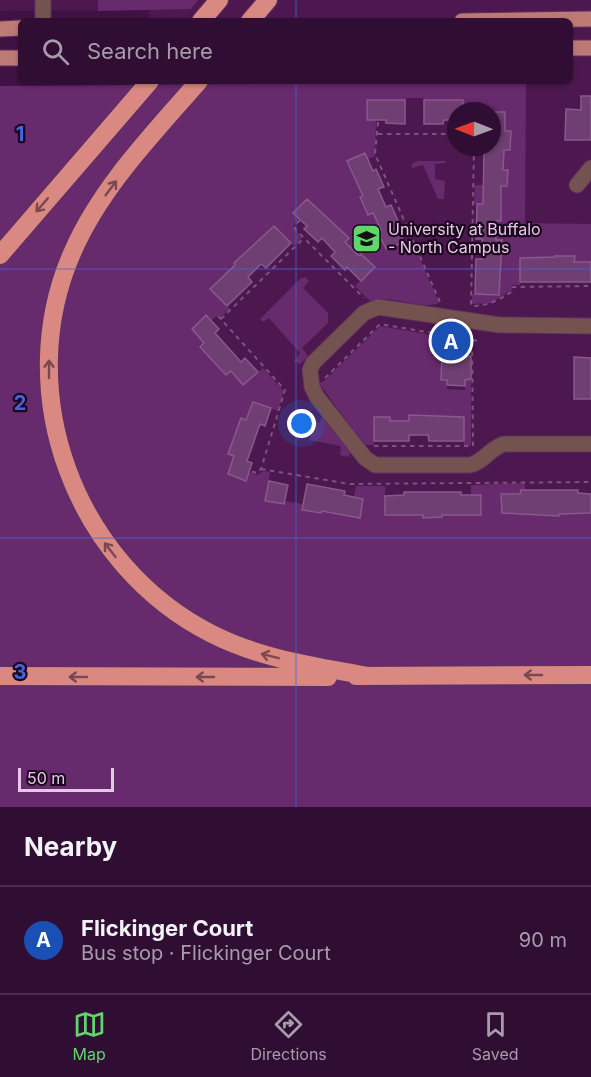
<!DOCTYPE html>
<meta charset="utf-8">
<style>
:root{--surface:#300d32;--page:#3c1b3e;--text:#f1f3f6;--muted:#a89cac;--line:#4b2d4d;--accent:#61d46a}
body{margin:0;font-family:Inter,sans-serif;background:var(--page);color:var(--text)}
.compass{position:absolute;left:447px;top:102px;width:54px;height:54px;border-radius:50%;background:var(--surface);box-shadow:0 2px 4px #0004;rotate:271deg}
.scale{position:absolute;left:18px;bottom:15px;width:96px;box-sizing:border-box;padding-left:6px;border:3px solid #e4c8e5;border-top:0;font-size:16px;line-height:21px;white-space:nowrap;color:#e4c8e5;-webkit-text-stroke:4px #1c081e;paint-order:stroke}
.you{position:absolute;left:302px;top:424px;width:21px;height:21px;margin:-15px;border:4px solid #fff;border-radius:50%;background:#1a73e8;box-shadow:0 0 0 9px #1a73e833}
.badge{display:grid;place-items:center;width:39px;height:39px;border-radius:50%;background:var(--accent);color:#fff;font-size:20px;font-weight:700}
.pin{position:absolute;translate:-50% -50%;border:3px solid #fff;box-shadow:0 2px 6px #0006}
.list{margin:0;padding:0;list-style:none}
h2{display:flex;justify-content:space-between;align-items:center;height:78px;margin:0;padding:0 24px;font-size:26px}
h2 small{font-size:20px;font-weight:400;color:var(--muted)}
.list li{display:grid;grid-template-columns:39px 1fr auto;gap:18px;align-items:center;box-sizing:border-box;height:108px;padding:0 24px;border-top:2px solid var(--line)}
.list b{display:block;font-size:22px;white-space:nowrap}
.list p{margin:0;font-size:20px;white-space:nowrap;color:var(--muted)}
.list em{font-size:20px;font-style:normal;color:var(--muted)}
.icon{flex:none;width:33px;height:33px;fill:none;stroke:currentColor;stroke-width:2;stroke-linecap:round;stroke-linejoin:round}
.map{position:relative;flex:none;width:591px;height:807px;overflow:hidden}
.search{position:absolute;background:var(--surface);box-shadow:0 2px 4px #0004;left:18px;right:18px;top:18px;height:66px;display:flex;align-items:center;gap:15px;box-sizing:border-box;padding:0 21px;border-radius:9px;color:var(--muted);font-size:22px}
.sheet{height:186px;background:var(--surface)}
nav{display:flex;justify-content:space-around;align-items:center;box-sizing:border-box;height:84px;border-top:2px solid var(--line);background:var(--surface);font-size:16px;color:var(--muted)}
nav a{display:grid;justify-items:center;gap:3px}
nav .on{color:var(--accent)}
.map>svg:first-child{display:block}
</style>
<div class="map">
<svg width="591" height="807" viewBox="0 0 591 807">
<rect width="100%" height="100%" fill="#401143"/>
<path fill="#4c184f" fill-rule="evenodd" d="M 0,0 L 591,0 L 591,552 L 259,540 L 176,485 L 148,81 L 570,81 L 570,21 L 149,21 L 149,10 L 0,11 ZM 456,111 L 492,111 L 492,147 L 456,147 Z"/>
<path fill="#672a6c" d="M 98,0 L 198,0 L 191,9 L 98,11 Z
M 258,81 L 526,81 L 525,223 L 591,224 L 591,262 L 574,262 L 574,256 L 556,256 L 555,262 L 536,262 L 536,258 L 520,258 L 520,285 L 512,285 L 512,290 L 491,303 L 472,304 L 472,294 L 498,295 L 495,259 L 501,259 L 502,240 L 496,240 L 496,221 L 501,205 L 474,204 L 475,185 L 507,185 L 508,170 L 503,170 L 504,150 L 510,150 L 511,132 L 505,131 L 505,112 L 463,111 L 424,104 L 424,98 L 406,98 L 405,104 L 386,104 L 386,100 L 367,100 L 367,119 L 376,120 L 375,156 L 368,159 L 365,153 L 348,162 L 355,178 L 366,195 L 361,198 L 368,215 L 373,213 L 381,230 L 378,232 L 385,249 L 411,238 L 439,303 C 419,311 393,293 370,301 L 355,286 L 374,267 L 361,254 L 359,256 L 345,242 L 349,238 L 336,225 L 332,229 L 320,212 L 307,199 L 294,213 L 299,219 L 294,224 L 294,228 L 302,238 L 294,246 L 274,226 L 263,237 L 252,254 L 247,250 L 234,263 L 238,267 L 210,289 L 230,309 L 221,317 L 218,315 L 211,321 L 206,315 L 192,329 L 204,343 L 200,347 L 226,375 L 231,371 L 243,385 L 263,368 L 284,391 L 278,411 L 253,402 L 246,420 L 241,418 L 228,454 L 234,456 L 228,475 L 246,481 L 249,472 L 258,475 L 263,471 L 270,472 L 266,501 L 284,504 L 285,501 L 303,504 L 303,510 L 321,513 L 323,508 L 360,517 L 363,499 L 354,497 L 356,486 L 385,486 L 385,515 L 404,515 L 423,512 L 424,518 L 442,517 L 442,511 L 471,495 L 471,485 L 525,483 L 525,490 L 521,490 L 520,494 L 502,494 L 502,513 L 520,513 L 540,510 L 540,516 L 559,516 L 559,510 L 591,513 L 591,807 L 0,807 L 0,86 L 255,84 Z
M 417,161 L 446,161 L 445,163 L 435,164 L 435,179 L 445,181 L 444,199 L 438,199 L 423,165 L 412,168 L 412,164 Z
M 305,277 L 309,281 L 303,288 L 328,313 L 328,323 L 302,348 L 308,356 L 300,364 L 294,361 L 300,353 L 269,318 L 263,322 L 260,319 L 300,279 Z
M 380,326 L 445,337 L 437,349 L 442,355 L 441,379 L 447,380 L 447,389 L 465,390 L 465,380 L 471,379 L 471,445 L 464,445 L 463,417 L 428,421 L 428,415 L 410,415 L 409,421 L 390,421 L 374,417 L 374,445 L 364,445 L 319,383 L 324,381 Z
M 321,418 L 327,420 L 351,452 L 348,457 L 340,455 L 341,446 L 309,440 L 315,421 L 320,423 Z"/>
<path fill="#6f3e72" stroke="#8b588e" stroke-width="1.5" d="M 581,96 L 591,96 L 591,140 L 565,140 L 566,109 L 581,110 Z
M 367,100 L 405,100 L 405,124 L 386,123 L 386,120 L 367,120 Z
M 424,100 L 463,100 L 463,111 L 456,111 L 456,120 L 444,120 L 443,124 L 424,124 Z
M 492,112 L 505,112 L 505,131 L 511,131 L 510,150 L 504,150 L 503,170 L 508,170 L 507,186 L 501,186 L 501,221 L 496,221 L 496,240 L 502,240 L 499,295 L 475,294 L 476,259 L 482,259 L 482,239 L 476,239 L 477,204 L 483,204 L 484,150 L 490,150 L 492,147 Z
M 365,153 L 373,171 L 376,169 L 384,187 L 378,189 L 386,207 L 391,205 L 399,223 L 396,224 L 404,242 L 386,249 L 378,232 L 381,230 L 373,213 L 368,215 L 360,197 L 363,196 L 347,161 Z
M 307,199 L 349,238 L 345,242 L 359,256 L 361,254 L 375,267 L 361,281 L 347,267 L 345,270 L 331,256 L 335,252 L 322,238 L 318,242 L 304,229 L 307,226 L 293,213 Z
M 274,226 L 291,243 L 266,268 L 261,264 L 248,277 L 252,282 L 227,306 L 210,289 L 235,265 L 234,263 Z
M 555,256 L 575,256 L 574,262 L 591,262 L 591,282 L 520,282 L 520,258 L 555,257 Z
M 206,315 L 219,329 L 215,333 L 241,362 L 245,358 L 258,372 L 243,385 L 231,371 L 226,375 L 200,347 L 204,343 L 192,329 Z
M 447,347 L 465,347 L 465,356 L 471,356 L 471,379 L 465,380 L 465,386 L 447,385 L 447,380 L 441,380 L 442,355 L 447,356 Z
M 574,357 L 591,358 L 591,399 L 574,399 Z
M 253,402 L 271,408 L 265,426 L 260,424 L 247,461 L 252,463 L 246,481 L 228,474 L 234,456 L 228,454 L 241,418 L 246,420 Z
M 409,415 L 464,417 L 464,441 L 429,441 L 428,435 L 409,435 L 409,441 L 374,441 L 374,417 L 390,417 L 390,421 L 409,421 Z
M 269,481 L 288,485 L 284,504 L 265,501 Z
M 307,484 L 345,491 L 344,495 L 363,499 L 360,518 L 322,511 L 321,513 L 302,510 Z
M 521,490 L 578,490 L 578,493 L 591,494 L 591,513 L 559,514 L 559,516 L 502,513 L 501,494 L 520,494 Z
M 404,492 L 461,492 L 461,495 L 481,495 L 481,515 L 442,515 L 442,517 L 423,518 L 423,515 L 385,515 L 385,496 L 404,495 Z"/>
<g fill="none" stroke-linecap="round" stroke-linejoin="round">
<defs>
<path id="minor" d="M 43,0 L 43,21
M 577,185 L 591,168
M 591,326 L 500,325 L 378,307 L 364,313 L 313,363 L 310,370 L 312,387 L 317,397 L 365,458 L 375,465 L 470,465 C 484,462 490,448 504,444 L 591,444"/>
<path id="major" d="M 462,21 L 591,19
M 0,29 L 21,28
M 570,48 L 591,48
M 0,58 L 21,58"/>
<path id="highway" d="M 201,21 L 219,0
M 250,21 L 268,0
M 199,81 C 153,134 101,187 73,251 C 10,392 75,565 212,634 C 261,659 315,666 368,676
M 0,255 L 150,81
M 0,676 L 328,677
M 356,676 L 591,675"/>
</defs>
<use href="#minor" stroke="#5e3260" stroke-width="17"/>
<use href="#major" stroke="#5e3260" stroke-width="17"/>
<use href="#highway" stroke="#5e3260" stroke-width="20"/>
<path stroke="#7c547e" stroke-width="2" stroke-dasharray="4.5 4.5" stroke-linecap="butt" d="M 378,122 L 375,154 L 440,302
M 378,134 L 456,134
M 474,147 L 471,306 C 489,306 498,300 513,291 L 513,287 L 591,286
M 300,220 L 295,225 L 295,229 L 364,298
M 218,316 L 285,390 L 261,469 L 257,473 L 250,471
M 221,319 L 304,238
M 325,378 L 380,324 L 479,341
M 374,446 L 473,446 L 472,340
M 261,469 L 349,484 L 591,482"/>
<use href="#minor" stroke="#74524f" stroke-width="15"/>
<use href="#major" stroke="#bd7a74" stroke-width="15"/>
<use href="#highway" stroke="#da8982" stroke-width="18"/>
</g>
<defs><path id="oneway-shaft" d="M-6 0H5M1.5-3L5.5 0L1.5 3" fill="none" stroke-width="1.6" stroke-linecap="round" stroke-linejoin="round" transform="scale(1.5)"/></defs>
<g stroke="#7b4850">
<use href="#oneway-shaft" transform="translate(111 188) rotate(-53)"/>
<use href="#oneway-shaft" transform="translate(42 205) rotate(131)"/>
<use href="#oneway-shaft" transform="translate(49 369) rotate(-90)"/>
<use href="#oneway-shaft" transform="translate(110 550) rotate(-128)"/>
<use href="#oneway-shaft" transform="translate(270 656) rotate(-166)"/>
<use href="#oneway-shaft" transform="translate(533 675) rotate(180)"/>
<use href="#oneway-shaft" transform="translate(78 677) rotate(-180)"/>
<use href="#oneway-shaft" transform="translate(205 677) rotate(180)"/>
</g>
<path fill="none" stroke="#4566db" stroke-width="1.5" stroke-opacity="0.55" d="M 296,0 L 296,21M 296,81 L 296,807M 0,269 L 591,269M 0,538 L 591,538"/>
<defs>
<symbol id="university-square" viewBox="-11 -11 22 22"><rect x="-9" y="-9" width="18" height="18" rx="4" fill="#61d46a" stroke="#1c081e"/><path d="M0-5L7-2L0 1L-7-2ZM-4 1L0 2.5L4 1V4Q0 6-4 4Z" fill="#111"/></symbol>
</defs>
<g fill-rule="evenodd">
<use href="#university-square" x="350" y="222" width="33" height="33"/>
</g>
<g text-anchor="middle" stroke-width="4.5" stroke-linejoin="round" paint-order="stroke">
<g font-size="16" fill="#e4c8e5" stroke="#1c081e" text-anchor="start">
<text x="388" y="235">University at Buffalo<tspan x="388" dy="18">- North Campus</tspan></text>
</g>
</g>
<g font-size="20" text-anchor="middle" font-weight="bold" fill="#4566db" stroke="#1c081e" stroke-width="4.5" stroke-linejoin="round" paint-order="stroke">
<text x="20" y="141">1</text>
<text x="20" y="410">2</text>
<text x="20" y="679">3</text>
</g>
</svg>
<svg class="compass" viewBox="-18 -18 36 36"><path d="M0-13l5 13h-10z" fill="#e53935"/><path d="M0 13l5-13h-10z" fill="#a89cac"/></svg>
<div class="scale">50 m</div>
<div class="you"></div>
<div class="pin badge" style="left:451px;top:341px;background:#1a4fb4">A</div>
<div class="search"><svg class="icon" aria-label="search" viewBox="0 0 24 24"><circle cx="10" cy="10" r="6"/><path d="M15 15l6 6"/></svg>Search here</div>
</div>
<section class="sheet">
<h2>Nearby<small></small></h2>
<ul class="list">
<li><span class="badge" style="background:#1a4fb4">A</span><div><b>Flickinger Court</b><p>Bus stop · Flickinger Court</p></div><em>90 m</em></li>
</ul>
</section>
<nav>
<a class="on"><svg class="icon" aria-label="map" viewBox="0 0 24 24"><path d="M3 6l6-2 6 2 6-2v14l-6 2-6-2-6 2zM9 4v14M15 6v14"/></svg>Map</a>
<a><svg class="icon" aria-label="directions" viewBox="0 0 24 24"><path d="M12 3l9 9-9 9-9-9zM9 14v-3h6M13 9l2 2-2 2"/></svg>Directions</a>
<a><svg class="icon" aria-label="saved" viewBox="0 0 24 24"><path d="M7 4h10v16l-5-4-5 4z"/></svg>Saved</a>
</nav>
